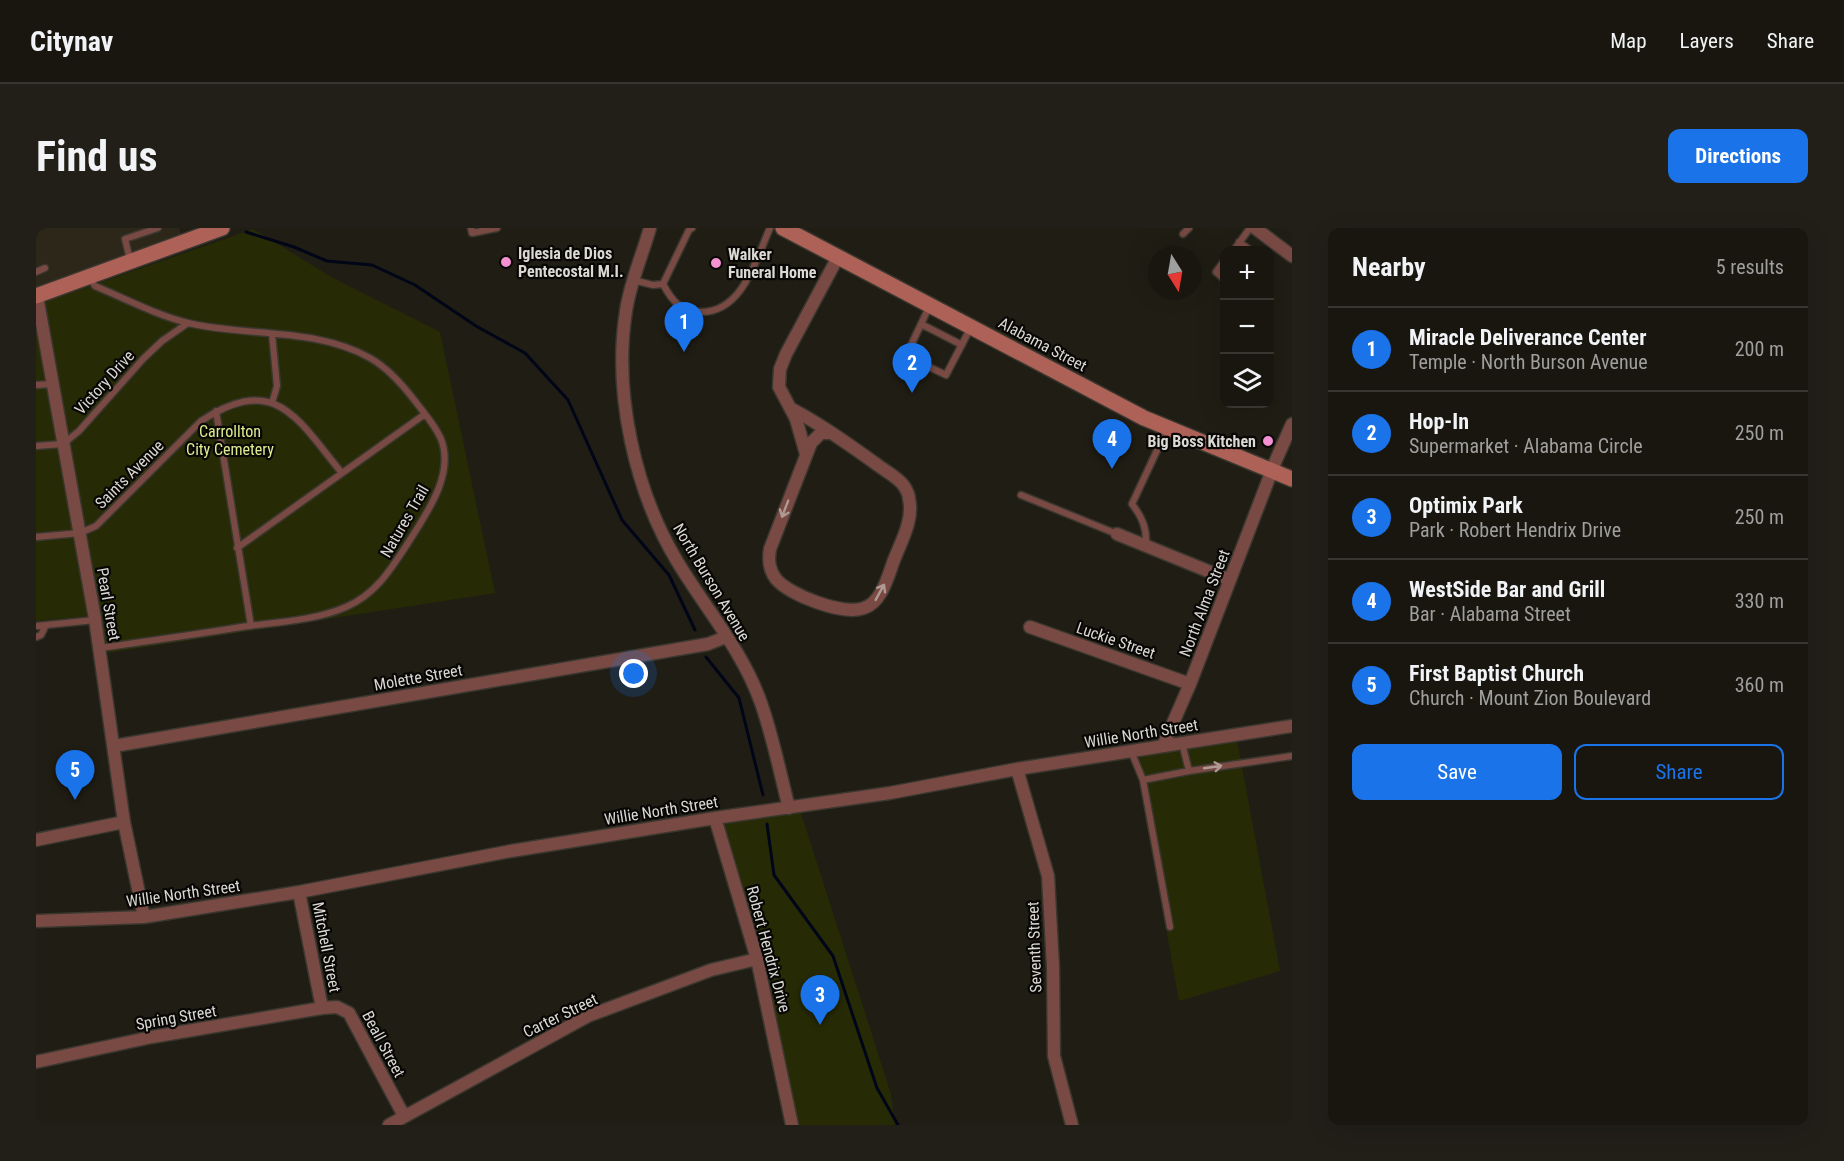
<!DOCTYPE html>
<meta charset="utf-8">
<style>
:root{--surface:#18160f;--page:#211f18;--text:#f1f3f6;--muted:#9f9f9e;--line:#36352f;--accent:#1a73e8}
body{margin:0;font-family:"Roboto Condensed",sans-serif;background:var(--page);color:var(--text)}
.controls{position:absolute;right:18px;top:18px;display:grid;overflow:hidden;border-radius:12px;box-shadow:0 6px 24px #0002}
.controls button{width:54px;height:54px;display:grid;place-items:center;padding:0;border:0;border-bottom:2px solid var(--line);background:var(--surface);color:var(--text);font:30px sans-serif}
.compass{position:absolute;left:1112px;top:18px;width:54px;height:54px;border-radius:50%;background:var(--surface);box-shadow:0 6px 24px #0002;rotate:169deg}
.you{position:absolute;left:598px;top:446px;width:21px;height:21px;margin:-15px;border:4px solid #fff;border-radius:50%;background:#1a73e8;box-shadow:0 0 0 9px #1a73e833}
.badge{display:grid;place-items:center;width:39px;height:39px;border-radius:50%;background:var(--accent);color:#fff;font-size:20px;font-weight:700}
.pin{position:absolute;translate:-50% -50px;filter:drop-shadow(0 2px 3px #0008)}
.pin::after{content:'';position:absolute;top:32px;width:21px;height:18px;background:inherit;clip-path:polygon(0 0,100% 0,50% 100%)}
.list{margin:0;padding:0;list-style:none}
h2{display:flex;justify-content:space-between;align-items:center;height:78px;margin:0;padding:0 24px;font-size:26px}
h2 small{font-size:20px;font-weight:400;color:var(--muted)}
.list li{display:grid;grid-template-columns:39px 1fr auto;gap:18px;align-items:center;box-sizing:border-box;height:84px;padding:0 24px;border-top:2px solid var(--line)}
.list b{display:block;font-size:22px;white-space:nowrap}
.list p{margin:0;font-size:20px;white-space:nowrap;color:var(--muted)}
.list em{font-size:20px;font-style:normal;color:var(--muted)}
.actions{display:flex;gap:12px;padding:18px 24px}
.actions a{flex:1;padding:14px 0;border:2px solid var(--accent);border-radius:12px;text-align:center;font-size:21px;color:var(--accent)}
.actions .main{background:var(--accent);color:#fff}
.icon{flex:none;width:33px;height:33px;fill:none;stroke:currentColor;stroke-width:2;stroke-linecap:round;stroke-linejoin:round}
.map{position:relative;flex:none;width:1256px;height:897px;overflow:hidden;border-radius:12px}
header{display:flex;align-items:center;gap:36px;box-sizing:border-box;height:84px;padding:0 30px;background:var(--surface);border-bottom:2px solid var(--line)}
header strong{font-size:28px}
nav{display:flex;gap:33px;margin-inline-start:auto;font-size:21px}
.intro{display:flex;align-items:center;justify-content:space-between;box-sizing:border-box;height:144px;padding:0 36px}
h1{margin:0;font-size:42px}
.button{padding:15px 27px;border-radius:12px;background:var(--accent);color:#fff;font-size:21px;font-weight:700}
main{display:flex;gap:36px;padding:0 36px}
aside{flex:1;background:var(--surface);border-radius:12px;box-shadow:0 6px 24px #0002}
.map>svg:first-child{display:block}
</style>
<header>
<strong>Citynav</strong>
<nav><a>Map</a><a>Layers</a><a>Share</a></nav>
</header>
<div class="intro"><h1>Find us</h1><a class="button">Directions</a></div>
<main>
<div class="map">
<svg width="1256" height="897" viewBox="0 0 1256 897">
<rect width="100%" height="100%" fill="#201d14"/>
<path fill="#2c2719" d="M 0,0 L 143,0 L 145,7 L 0,60 Z"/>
<path fill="#272b05" d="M 217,1 L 297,50 L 404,104 L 459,365 L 72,425 L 64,387 L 0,393 L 0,77 Z
M 1200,507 L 1244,743 L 1143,773 L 1098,522 Z
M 763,579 L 855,866 L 859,897 L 756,897 L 749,858 L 679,590 Z"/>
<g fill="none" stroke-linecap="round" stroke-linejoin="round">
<path stroke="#000518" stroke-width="3" d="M 210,4 L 258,19 L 291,33 L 336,37 L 379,57 L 440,98 L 489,125 L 532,172 L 586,292 L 633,347 L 659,402
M 670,429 L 703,470 L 727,567
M 731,596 L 738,647 L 797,728 L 841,860 L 862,897"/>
<defs>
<path id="service" d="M 435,0 L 436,5 L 461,0
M 1147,6 L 1153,0
M 1203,14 L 1214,22
M 1198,22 L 1214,0
M 94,32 L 89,11 L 122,0
M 1188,33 L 1180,44 L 1188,51
M 0,44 L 9,40
M 54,50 L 59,58 C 90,71 120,87 152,95 C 211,109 279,99 334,130 C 352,140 366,156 379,173 C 388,185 399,197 405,211 C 419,247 390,286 372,315 C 355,341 340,366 310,379 C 280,392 244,394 212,398 C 163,406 113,413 64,420
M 597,52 L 617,57 L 627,56 L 653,2 L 656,0
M 627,56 C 636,73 645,84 665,84 C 707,84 720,31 734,0
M 894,77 L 870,128 L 910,147 L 935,99
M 885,96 L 926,117
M 236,106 L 241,158 L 236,175
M 0,157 L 16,156
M 180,183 L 215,398
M 0,218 L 27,216 L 43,203 L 107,131 L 126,113 L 152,95
M 985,267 L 1081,306
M 0,309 L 44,305 L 60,298 L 165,193 C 240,144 261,191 306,245
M 1110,317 C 1111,300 1106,289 1096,276 L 1131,201
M 201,320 L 389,186
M 0,398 L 59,392
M 0,409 L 5,407 L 10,397
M 1146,515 L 1153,543
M 1095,523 L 1107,552
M 1134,699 L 1107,552 L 1153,543 L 1256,528"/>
<path id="minor" d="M 614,0 C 606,28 594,55 590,83 C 577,165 599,263 641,333 C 669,380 707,423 725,475 C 737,509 744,545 753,580
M 1219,0 L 1256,28
M 1,68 L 59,391 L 88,594 L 108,689
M 756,181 C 786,197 815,218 843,238 C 851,244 863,250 868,258 C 870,261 873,267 873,271 C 878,291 865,314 858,332 C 852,348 846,374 828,380 C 808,388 753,367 740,351 C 733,342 732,333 734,321 L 775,215 L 785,205 L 794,205
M 770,226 L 760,191 L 743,159 L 744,141 L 750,126 L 802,29
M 1081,306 L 1194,352
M 994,399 L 1154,456
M 78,518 L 672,416 L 690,409
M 1127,518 L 1154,456 L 1240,232 L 1256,196
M 981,541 L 1012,648 L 1017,739 L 1018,828 L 1036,897
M 679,590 L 721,731 L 756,897
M 0,612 L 88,594
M 263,664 L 286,780
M 0,693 L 108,689 L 263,664 L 475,623 L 679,590 L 854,565 L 981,541 L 1256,498
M 0,834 L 116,809 L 286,780 L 301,779 L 313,785 L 368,888
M 353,897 L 552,788 L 675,742 L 721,731"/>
<path id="secondary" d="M 747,0 L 1108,190 L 1256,251
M 0,68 L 186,0"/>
</defs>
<use href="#service" stroke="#3a372f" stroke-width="9"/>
<use href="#minor" stroke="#3a372f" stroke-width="15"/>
<use href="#secondary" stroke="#3a372f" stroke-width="18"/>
<use href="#service" stroke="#794a43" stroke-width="6"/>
<use href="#minor" stroke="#794a43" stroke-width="12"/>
<use href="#secondary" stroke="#ae6257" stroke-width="15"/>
</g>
<defs><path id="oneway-shaft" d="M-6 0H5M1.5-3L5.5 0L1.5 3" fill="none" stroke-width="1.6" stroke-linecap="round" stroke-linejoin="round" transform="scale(1.5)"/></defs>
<g stroke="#af9993">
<use href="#oneway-shaft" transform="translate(749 281) rotate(111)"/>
<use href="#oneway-shaft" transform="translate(844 364) rotate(-61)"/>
<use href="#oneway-shaft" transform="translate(1177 539) rotate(-8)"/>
</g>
<g fill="#f491d3" stroke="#080705" stroke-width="2">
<circle cx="470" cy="34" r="6"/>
<circle cx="680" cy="35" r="6"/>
<circle cx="1232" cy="213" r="6"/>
</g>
<g text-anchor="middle" stroke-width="4.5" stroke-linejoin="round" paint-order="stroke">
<g font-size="16" font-weight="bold" fill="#dbd9d4" stroke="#080705" text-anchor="start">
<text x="482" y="31">Iglesia de Dios<tspan x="482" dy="18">Pentecostal M.I.</tspan></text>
<text x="692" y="32">Walker<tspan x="692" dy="18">Funeral Home</tspan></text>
<text x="1220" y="219" text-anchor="end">Big Boss Kitchen</text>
</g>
<g font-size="16" fill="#dbd9d4" stroke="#080705">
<text transform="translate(1007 116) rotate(28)" y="6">Alabama Street</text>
<text transform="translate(68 154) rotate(-48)" y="6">Victory Drive</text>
<text transform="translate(93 246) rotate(-45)" y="6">Saints Avenue</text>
<text transform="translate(368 293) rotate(-60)" y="6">Natures Trail</text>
<text transform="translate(676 354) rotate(59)" y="6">North Burson Avenue</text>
<text transform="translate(1168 375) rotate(-69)" y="6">North Alma Street</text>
<text transform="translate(73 376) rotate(80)" y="6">Pearl Street</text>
<text transform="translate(1080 412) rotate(19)" y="6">Luckie Street</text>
<text transform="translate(382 449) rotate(-10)" y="6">Molette Street</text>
<text transform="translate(1105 505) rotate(-9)" y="6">Willie North Street</text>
<text transform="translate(625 582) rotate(-9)" y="6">Willie North Street</text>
<text transform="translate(147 665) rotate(-8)" y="6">Willie North Street</text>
<text transform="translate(291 719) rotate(79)" y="6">Mitchell Street</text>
<text transform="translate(998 719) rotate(-92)" y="6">Seventh Street</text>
<text transform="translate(733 721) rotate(75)" y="6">Robert Hendrix Drive</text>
<text transform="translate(524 787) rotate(-26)" y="6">Carter Street</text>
<text transform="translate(140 789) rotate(-10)" y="6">Spring Street</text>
<text transform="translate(348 816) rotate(62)" y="6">Beall Street</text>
</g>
<g font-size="16" fill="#dfec90" stroke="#080705">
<text x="194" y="209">Carrollton<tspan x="194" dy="18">City Cemetery</tspan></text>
</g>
</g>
</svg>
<div class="controls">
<button>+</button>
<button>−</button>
<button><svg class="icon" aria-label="layers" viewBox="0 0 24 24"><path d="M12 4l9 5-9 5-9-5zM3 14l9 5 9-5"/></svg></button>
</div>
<svg class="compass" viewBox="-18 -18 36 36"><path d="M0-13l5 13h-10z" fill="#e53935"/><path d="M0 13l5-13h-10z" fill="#9f9f9e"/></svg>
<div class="you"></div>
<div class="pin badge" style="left:648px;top:124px">1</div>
<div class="pin badge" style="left:876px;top:165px">2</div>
<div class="pin badge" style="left:784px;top:797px">3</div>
<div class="pin badge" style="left:1076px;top:241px">4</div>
<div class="pin badge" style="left:39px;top:572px">5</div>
</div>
<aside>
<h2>Nearby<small>5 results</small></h2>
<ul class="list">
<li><span class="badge">1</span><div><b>Miracle Deliverance Center</b><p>Temple · North Burson Avenue</p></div><em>200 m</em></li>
<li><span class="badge">2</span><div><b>Hop-In</b><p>Supermarket · Alabama Circle</p></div><em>250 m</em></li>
<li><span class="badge">3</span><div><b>Optimix Park</b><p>Park · Robert Hendrix Drive</p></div><em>250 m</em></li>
<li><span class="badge">4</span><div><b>WestSide Bar and Grill</b><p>Bar · Alabama Street</p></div><em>330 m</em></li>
<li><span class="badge">5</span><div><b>First Baptist Church</b><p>Church · Mount Zion Boulevard</p></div><em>360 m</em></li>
</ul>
<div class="actions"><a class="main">Save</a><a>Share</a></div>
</aside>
</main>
